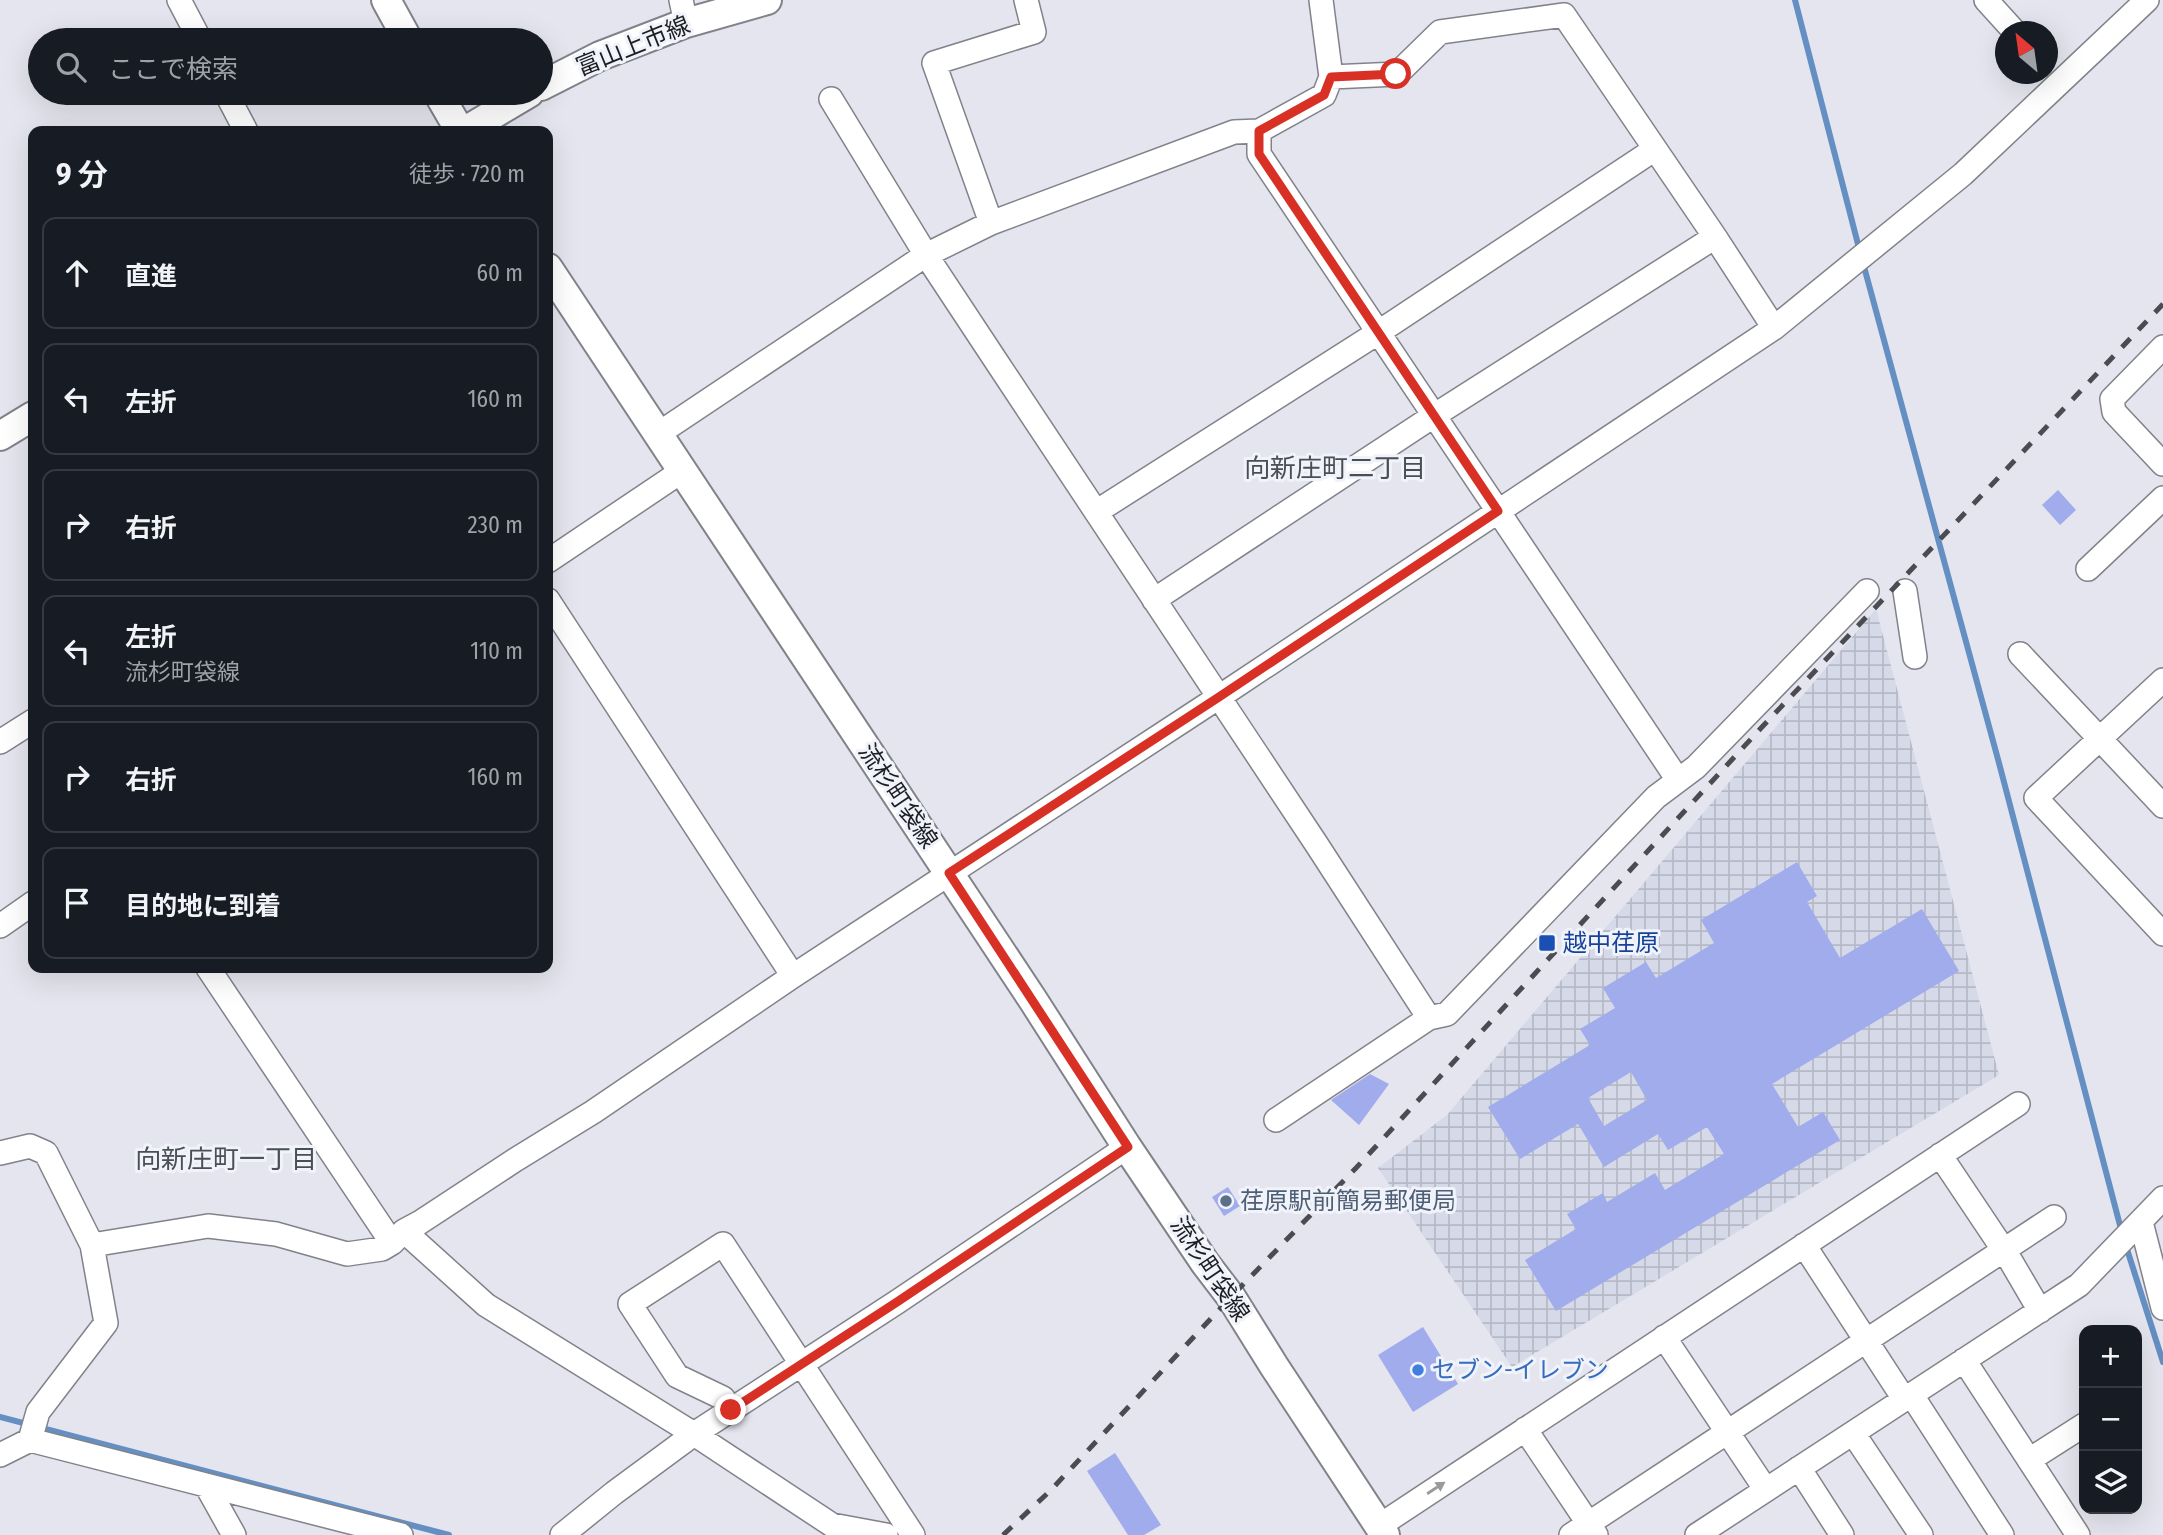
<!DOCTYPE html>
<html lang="ja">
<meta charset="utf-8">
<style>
:root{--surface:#171b24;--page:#242831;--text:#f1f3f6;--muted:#9ea1a6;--line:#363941}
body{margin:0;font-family:"Fira Sans Condensed","Noto Sans JP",sans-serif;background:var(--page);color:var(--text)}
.controls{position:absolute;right:21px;bottom:21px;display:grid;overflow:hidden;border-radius:14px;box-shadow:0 7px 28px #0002}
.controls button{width:63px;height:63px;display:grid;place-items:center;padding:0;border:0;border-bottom:2px solid var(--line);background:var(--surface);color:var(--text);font:35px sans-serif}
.compass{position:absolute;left:1995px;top:21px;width:63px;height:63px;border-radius:50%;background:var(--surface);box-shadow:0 7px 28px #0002;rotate:331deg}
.stop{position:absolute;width:21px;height:21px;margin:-16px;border:5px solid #d93025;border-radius:50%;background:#fff}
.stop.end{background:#d93025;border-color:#fff;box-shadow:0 2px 7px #0008}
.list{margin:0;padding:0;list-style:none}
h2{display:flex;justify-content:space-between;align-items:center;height:91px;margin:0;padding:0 28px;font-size:30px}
h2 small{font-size:23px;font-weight:400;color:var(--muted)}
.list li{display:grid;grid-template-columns:46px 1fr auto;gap:21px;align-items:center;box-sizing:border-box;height:112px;margin:0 14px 14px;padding:0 14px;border:2px solid var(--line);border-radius:14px}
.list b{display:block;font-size:26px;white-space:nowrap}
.list p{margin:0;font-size:23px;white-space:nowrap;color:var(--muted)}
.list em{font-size:23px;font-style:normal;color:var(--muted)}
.icon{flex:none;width:38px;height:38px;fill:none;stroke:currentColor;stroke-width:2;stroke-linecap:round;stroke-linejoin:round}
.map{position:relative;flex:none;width:2163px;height:1535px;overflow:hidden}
.search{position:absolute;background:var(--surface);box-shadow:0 7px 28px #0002;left:28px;top:28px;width:525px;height:77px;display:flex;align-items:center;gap:18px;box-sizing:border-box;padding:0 24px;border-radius:38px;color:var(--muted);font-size:26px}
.panel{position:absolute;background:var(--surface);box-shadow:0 7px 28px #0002;left:28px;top:126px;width:525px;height:847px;border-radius:14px}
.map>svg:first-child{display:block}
</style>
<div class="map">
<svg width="2163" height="1535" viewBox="0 0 2163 1535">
<defs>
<pattern id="industrial-grid" width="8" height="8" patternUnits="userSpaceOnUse" patternTransform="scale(1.75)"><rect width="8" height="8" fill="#d5d9e8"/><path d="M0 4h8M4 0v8" fill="none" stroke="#b6bac7"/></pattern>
</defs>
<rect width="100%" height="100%" fill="#e4e5ee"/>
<path fill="url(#industrial-grid)" d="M 1876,609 L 1999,1075 L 1512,1367 L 1378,1168 L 1447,1115 Z"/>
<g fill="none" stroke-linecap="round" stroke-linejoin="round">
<path stroke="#648fc3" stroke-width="6" d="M 1795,0 L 1860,252
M 1863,263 L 1999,763 L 2122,1233
M 2125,1243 L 2163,1362
M 0,1417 L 449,1535"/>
</g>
<path fill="#a0aceb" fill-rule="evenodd" d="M 2058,490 L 2076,510 L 2060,525 L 2042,505 Z
M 1797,862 L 1817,896 L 1807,902 L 1840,958 L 1922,909 L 1959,971 L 1772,1084 L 1798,1127 L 1823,1112 L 1840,1140 L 1556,1311 L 1525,1260 L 1576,1229 L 1567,1214 L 1603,1193 L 1607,1202 L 1655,1173 L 1665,1190 L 1724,1154 L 1707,1127 L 1668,1150 L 1658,1134 L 1604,1167 L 1578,1124 L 1520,1159 L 1488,1107 L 1590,1045 L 1580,1029 L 1615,1008 L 1603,988 L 1646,962 L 1656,978 L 1714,943 L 1701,920 ZM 1631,1072 L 1647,1100 L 1604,1126 L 1588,1098 Z
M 1370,1074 L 1389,1084 L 1359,1125 L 1331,1100 Z
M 1228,1187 L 1240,1206 L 1224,1216 L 1212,1197 Z
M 1423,1327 L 1458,1384 L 1413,1412 L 1378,1355 Z
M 1115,1453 L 1161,1525 L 1144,1535 L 1128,1535 L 1087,1471 Z"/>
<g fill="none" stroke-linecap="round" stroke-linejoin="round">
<defs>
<path id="minor" d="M 179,0 L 200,40
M 681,0 L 686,23
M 1986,0 L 2015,32
M 1331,77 L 1397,74 L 1440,32 L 1564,15 L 1715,237 L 1774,328
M 226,93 L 246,131
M 831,99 L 926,255 L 998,364 L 1317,845 L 1429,1018
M 1259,131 L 1259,154 L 1678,780
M 991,223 L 934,63 L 1034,32 L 1026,0
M 2163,347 L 2112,399 L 2114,412 L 2163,464
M 658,434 L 926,255 L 991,223 L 1234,132 L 1259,131 L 1324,95 L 1331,77 L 1321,0
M 1096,512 L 1379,332 L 1655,149
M 548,561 L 682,471
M 2088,569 L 2163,498
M 1905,591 L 1915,657
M 548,600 L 793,976
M 1154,600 L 1435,415 L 1715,237
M 2020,654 L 2163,806
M 2163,680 L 2036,798 L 2163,934
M 0,742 L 33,721
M 0,926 L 33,903
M 208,968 L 392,1243
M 1276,1120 L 1429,1018 L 1447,1014 L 1656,797 L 1696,767 L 1867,591
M 0,1153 L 30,1146 L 46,1153 L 92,1245 L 106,1323 L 38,1412 L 30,1440
M 1940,1155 L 2009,1258 L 2040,1311
M 2141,1222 L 2163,1308
M 404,1231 L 486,1305 L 694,1434 L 832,1525 L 886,1535
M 92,1245 L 208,1226 L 276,1234 L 347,1254 L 382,1249 L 392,1243 L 404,1231 L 419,1223 L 515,1160 L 593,1112 L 793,976 L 1219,697 L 1774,328 L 1963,174 L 2147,0
M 1804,1245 L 1904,1399
M 1664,1337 L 1766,1490
M 1964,1360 L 2078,1535
M 1911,1394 L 2002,1535
M 731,1410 L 723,1398 L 677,1376 L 630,1304 L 723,1244 L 913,1535
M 1525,1429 L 1596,1535
M 1853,1433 L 1921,1535
M 0,1455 L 30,1440 L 401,1535
M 2029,1460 L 2084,1425
M 1799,1468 L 1842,1535
M 206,1485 L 234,1535
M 1379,1526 L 2018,1104
M 562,1535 L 614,1493 L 694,1434 L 897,1302 L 1127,1147
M 1571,1535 L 2054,1217
M 1697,1535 L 2079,1285 L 2163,1198"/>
<path id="major" d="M 386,0 L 408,40
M 541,86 L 600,56 L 686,23 L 767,0
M 438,93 L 460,131
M 465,131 L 529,93
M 548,268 L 1033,1000 L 1127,1147 L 1205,1263 L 1231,1297 L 1274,1366 L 1385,1535
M 0,436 L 33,416"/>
</defs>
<use href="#minor" stroke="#81828a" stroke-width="26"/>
<use href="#major" stroke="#81828a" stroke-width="32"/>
<use href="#minor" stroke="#fff" stroke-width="23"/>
<use href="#major" stroke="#fff" stroke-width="28"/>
<path stroke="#4b4c51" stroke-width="5" stroke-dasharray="12 12" stroke-linecap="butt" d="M 1003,1535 L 1050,1491 L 1231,1297 L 1356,1168 L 1762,727 L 2163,304"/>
</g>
<defs><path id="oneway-solid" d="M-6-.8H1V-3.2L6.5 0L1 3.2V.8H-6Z" transform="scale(1.75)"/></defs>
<use fill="#999a9b" href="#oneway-solid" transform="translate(1436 1488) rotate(-33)"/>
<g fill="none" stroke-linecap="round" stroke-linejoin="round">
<path stroke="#d93025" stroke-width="9" d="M 731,1410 L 897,1302 L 1128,1147 L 949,873 L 1219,697 L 1498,511 L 1259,154 L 1259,131 L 1324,95 L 1331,77 L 1396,74"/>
</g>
<rect fill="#1a4fb4" stroke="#f1f3fb" stroke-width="2.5" x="1538" y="934" width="18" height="18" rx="3.5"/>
<circle fill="#5c6f8a" stroke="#f1f3fb" stroke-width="2.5" cx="1226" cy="1201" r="7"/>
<circle fill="#3f7fe0" stroke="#f1f3fb" stroke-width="2.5" cx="1418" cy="1370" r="7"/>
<g text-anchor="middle" stroke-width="6" stroke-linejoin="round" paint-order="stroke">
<g font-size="24" fill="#1d1e21" stroke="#f1f3fb">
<text transform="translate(633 46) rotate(-22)" y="8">富山上市線</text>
<text transform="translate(898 796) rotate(56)" y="8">流杉町袋線</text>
<text transform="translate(1210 1269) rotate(56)" y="8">流杉町袋線</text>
</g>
<g font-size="24" fill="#164399" stroke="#f1f3fb" text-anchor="start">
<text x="1563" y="951">越中荏原</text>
</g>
<g font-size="24" fill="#4e5e75" stroke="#f1f3fb" text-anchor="start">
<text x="1240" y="1209">荏原駅前簡易郵便局</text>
</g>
<g font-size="24" fill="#366cbe" stroke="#f1f3fb" text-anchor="start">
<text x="1432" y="1378">セブン-イレブン</text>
</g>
<g font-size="26" fill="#4c4e55" stroke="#f1f3fb">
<text x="1335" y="477">向新庄町二丁目</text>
<text x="226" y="1168">向新庄町一丁目</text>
</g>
</g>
</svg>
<div class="controls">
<button>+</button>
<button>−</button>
<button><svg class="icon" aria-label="layers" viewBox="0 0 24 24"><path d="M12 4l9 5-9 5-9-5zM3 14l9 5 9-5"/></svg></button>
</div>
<svg class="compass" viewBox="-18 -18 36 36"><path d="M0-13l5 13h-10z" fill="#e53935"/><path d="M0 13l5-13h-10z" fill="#9ea1a6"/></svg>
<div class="stop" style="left:1396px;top:74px"></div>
<div class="stop end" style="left:731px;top:1410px"></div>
<div class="search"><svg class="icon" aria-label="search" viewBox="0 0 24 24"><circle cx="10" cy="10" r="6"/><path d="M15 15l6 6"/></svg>ここで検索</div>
<section class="panel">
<h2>9 分<small>徒歩 · 720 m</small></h2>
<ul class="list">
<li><svg class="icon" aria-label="ahead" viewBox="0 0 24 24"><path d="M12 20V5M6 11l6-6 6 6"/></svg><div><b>直進</b></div><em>60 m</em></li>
<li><svg class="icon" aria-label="left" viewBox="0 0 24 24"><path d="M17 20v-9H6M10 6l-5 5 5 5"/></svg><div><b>左折</b></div><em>160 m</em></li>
<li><svg class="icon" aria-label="right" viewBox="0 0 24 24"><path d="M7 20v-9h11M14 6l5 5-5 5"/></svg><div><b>右折</b></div><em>230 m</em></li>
<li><svg class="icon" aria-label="left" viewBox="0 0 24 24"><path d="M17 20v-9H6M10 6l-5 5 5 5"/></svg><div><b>左折</b><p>流杉町袋線</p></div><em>110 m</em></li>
<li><svg class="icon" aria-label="right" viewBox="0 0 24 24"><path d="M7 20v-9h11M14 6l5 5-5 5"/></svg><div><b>右折</b></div><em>160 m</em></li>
<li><svg class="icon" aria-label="arrive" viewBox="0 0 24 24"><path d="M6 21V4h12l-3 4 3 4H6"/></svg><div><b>目的地に到着</b></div></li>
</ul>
</section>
</div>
